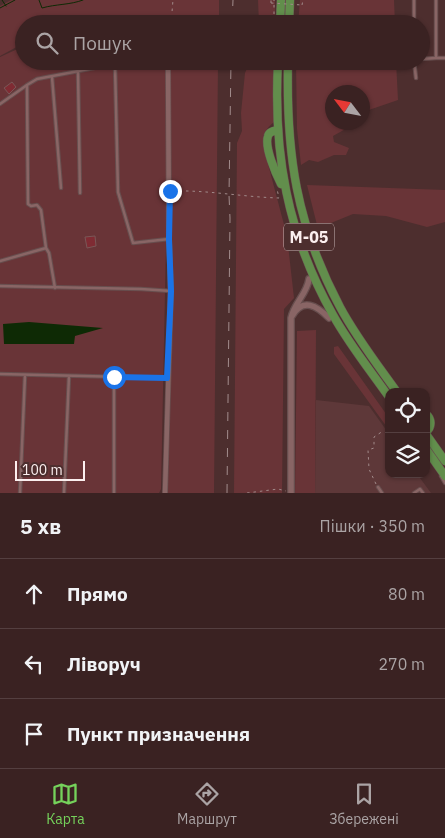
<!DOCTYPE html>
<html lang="uk">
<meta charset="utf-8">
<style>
:root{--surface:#3a2222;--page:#412a2a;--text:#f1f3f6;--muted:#aba4a5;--line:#543f40;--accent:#75d25b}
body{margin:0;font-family:"IBM Plex Sans",sans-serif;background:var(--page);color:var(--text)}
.controls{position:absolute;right:15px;bottom:15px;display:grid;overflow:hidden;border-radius:10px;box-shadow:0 1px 4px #0004}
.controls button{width:45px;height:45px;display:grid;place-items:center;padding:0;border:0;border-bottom:1px solid var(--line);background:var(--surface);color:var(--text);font:25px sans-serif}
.compass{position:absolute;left:325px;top:85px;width:45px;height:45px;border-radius:50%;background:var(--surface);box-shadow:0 1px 4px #0004;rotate:302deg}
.scale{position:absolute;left:15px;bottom:12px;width:70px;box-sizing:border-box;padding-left:5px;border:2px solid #fcefef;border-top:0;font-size:14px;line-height:18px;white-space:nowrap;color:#fcefef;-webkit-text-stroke:4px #4d2e2e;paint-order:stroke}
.stop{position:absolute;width:15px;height:15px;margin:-11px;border:4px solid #1a73e8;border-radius:50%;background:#fff}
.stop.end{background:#1a73e8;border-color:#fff;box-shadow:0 1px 5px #0008}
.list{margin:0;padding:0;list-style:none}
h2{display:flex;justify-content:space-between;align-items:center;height:65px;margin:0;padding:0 20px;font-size:21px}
h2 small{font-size:16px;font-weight:400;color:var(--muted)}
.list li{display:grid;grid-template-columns:32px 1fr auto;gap:15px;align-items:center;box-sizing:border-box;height:70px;padding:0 20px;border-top:1px solid var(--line)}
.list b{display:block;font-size:19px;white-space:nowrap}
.list em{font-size:16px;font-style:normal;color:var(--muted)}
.icon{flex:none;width:28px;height:28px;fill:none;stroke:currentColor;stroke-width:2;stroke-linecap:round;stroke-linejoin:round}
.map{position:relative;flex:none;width:445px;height:493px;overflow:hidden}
.search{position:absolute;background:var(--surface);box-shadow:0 1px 4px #0004;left:15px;right:15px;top:15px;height:55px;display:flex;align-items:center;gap:12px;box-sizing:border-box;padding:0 18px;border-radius:28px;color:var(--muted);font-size:19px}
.sheet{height:275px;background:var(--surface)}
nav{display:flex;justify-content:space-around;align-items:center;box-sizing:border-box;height:70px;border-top:1px solid var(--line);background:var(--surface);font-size:14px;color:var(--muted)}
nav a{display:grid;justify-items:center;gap:2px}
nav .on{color:var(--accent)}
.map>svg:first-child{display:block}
</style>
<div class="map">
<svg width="445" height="493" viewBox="0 0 445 493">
<rect width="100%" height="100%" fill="#4d2e2e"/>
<path fill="#5e3839" d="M 316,400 L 369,406 L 389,434 L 389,474 L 417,474 L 431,493 L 315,493 Z"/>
<path fill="#693437" d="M 11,0 L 219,0 L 219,24 L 24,24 L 24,43 L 0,56 L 0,6 Z
M 258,0 L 275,0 L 275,24 L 259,24 Z
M 300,0 L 394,0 L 395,24 L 298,24 Z
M 24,46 L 24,61 L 218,61 L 214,493 L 165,493 L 169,96 L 161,489 L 159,493 L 0,493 L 0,57 Z
M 252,61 L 274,61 L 274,122 C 265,130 263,133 263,145 L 287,236 L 294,298 L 284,309 L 282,493 L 234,493 L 237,143 L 242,131 L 241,113 L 245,73 L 249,64 Z
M 296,61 L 396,61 L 398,100 L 363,112 L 362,92 L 332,92 L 332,122 L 352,123 L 349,127 L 333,136 L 334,142 L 349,148 L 346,155 L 334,155 L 318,162 L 309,160 L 301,165 L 297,129 Z
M 307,185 L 445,190 L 445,222 L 427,227 L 386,216 L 353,214 L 326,225 L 317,225 Z
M 316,330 L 315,493 L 295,493 L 297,331 Z
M 338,346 L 389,418 L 389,430 L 334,354 L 334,347 Z"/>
<path fill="#0e2a05" d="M 29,322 L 103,328 L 75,336 L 74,344 L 4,344 L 3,324 Z"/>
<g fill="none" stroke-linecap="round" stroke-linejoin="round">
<path stroke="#0e2a05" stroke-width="1" d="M 2,0 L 6,6
M 39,0 L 42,8 C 56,4 70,5 83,0
M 0,8 L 15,0"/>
</g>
<path fill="#7f2b33" stroke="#7a5757" d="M 12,82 L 16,87 L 9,94 L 4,88 Z
M 95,236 L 96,246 L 87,248 L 85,237 Z"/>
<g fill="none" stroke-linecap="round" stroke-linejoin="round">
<defs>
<path id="service" d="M 414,0 L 414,24
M 436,58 L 445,58
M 421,59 L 436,58 L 436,0
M 414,61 L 416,78
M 115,65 L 118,192 L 133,243 L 169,239
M 78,72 L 80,193
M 52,77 L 61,188
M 0,104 L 27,85 L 37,79 L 130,61
M 46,248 L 49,253 L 55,288
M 0,261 L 46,248 L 41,210 L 37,205 L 31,206 L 28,204 L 27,85
M 0,286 L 141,289 L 171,291
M 0,374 L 167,378
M 114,377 L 114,493
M 441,476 L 445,483
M 378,487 L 382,493
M 20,493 L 25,375
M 64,493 L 69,376
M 414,493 L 420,489 L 423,493"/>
<path id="minor" d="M 165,493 L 171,291 L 169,239 L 168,61"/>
<path id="tertiary" d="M 292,316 C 303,297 317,306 329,318
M 291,493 L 291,318 C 294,303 307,294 309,279"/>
<path id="trunk" d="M 280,24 L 281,0
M 289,24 L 290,0
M 278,61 C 273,154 287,233 333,315 C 349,344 370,370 389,397
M 288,61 C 286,154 296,224 340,307 C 356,337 377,364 397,392
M 277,130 C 273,131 269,132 268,136 C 264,147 276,174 281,184
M 426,414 C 432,419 432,427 426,432
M 426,434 L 445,461
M 426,449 L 445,476"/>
</defs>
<use href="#service" stroke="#674e4e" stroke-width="4.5"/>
<use href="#minor" stroke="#674e4e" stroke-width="6"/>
<use href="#tertiary" stroke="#674e4e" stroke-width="8"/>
<use href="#trunk" stroke="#674e4e" stroke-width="9"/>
<path stroke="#a18a8a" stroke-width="1" stroke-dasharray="2.5 4" stroke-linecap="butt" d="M 271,3 L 271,0
M 302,5 L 303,0
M 274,14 L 274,0
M 171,24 L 173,0
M 173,191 C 208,190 243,197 279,198 L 277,189
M 376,484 L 369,469 L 368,450 L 374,448 L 374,437 L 383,431
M 247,493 L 278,489 L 286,491"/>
<use href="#service" stroke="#896565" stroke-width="2.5"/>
<use href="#minor" stroke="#896565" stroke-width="4.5"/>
<use href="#tertiary" stroke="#896565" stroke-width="5.5"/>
<use href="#trunk" stroke="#628e4c" stroke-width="8"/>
<path stroke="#a38d8d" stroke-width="1" stroke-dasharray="9 9" stroke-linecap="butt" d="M 232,24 L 233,0
M 227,493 L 230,218 L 229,195 L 231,61"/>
<path stroke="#a18a8a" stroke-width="1" stroke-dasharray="2.5 4" stroke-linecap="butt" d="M 271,3 L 302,5"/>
</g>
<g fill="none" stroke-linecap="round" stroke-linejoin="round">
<path stroke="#1a73e8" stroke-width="6" d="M 114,377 L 167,378 L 171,291 L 169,239 L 170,191"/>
</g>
<g text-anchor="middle" stroke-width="4" stroke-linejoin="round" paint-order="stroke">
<rect fill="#4d2e2e" stroke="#c8b5b5" stroke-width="1" x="284" y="223.5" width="50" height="27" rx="4"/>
<g font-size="16" font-weight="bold" fill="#fcefef">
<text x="309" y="243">М-05</text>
</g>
</g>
</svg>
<div class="controls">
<button><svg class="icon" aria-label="locate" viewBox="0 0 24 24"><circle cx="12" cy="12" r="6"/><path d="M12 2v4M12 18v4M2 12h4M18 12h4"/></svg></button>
<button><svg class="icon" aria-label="layers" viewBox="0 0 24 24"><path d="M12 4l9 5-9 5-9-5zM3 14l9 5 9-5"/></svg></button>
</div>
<svg class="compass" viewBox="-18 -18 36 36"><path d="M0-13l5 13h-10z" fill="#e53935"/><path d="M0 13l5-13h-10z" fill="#aba4a5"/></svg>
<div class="scale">100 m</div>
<div class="stop" style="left:114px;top:377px"></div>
<div class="stop end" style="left:170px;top:191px"></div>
<div class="search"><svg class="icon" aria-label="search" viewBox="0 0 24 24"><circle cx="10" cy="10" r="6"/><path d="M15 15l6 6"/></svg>Пошук</div>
</div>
<section class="sheet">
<h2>5 хв<small>Пішки · 350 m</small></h2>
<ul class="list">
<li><svg class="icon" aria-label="ahead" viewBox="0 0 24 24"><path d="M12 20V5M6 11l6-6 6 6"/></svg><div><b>Прямо</b></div><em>80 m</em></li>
<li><svg class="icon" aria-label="left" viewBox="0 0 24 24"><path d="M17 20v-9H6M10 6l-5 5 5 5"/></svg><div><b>Ліворуч</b></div><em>270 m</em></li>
<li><svg class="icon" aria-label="arrive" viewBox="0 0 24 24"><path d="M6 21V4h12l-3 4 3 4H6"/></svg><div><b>Пункт призначення</b></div></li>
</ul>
</section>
<nav>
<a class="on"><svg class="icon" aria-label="map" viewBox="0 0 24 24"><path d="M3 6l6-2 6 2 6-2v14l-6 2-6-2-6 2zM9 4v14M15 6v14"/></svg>Карта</a>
<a><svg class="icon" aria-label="directions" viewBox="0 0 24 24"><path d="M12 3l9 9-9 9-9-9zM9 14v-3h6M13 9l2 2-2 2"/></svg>Маршрут</a>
<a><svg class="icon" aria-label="saved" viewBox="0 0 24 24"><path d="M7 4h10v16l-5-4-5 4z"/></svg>Збережені</a>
</nav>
